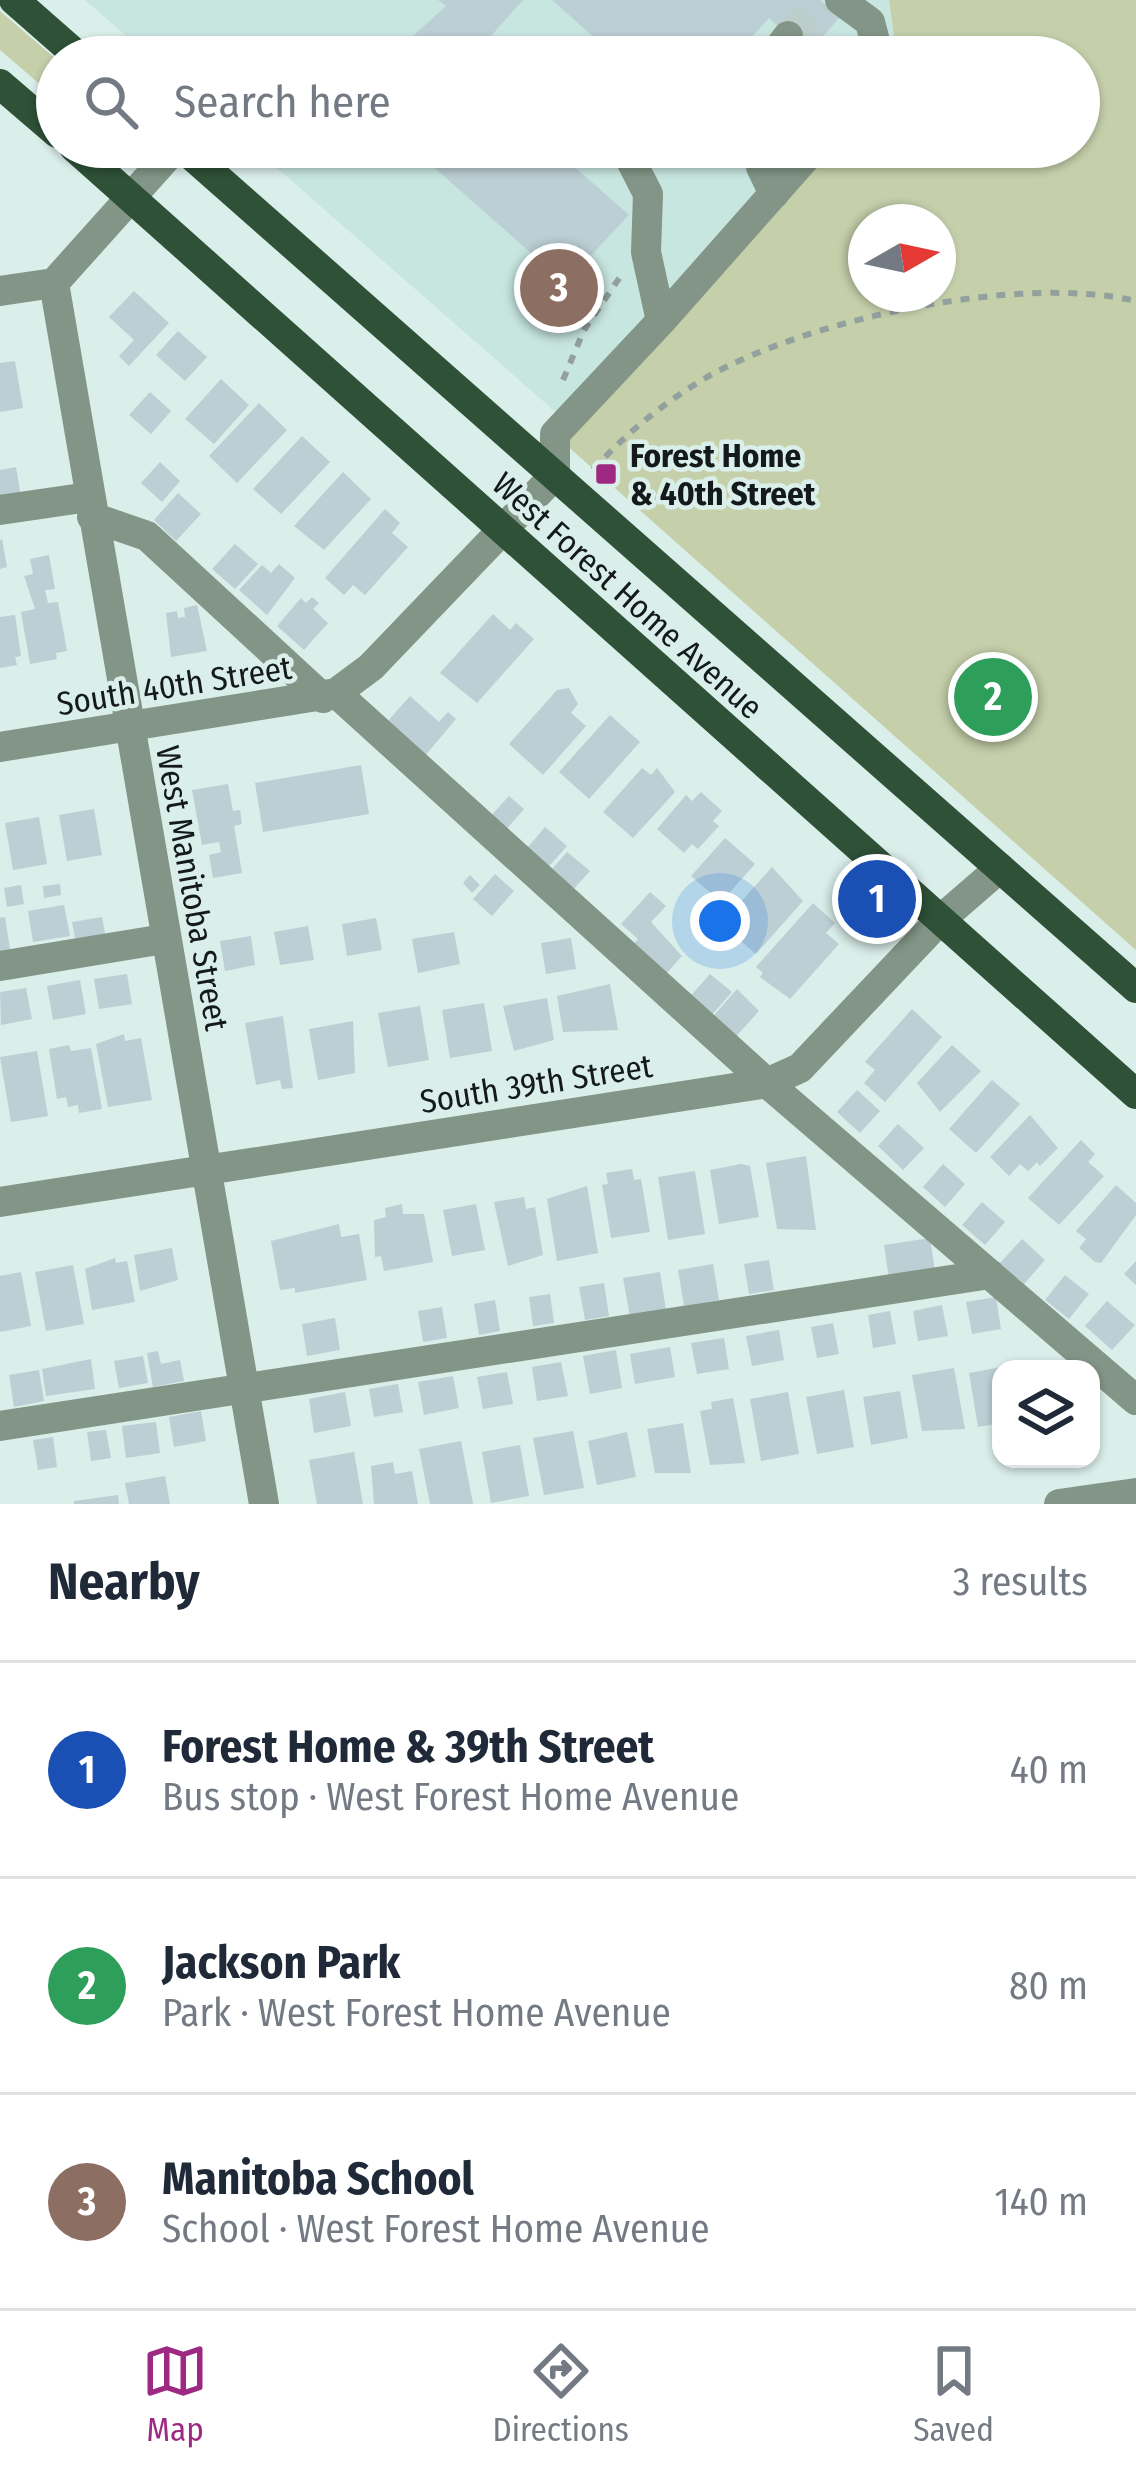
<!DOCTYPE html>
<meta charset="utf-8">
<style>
:root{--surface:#fff;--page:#f6f6f7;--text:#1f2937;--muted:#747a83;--line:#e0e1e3;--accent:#9e2983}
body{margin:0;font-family:"Fira Sans Condensed",sans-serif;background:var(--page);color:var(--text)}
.controls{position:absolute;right:36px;bottom:36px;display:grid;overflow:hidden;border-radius:24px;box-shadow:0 3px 9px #0004}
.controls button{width:108px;height:108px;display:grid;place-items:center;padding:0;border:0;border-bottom:3px solid var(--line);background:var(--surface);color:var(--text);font:60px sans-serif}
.compass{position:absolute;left:848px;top:204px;width:108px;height:108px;border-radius:50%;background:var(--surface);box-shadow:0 3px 9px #0004;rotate:81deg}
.you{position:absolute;left:720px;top:921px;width:42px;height:42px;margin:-30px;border:9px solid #fff;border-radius:50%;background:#1a73e8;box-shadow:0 0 0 18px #1a73e833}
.badge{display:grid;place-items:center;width:78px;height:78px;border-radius:50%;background:var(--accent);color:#fff;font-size:39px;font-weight:700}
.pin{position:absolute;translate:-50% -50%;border:6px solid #fff;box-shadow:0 3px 12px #0006}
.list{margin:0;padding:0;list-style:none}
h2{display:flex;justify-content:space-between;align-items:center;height:156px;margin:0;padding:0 48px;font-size:51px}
h2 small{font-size:39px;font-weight:400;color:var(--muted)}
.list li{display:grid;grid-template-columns:78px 1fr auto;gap:36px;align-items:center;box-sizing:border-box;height:216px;padding:0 48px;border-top:3px solid var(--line)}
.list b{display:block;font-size:45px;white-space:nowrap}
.list p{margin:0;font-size:39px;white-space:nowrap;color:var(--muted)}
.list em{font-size:39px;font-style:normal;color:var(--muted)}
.icon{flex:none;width:66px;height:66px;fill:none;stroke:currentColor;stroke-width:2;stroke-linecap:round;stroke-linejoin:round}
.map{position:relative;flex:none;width:1136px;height:1504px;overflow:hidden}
.search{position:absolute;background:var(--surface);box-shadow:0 3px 9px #0004;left:36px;right:36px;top:36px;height:132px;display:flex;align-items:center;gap:30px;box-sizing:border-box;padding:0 42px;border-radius:66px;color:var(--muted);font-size:45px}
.sheet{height:804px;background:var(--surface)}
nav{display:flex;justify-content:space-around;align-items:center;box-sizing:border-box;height:168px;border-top:3px solid var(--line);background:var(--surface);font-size:33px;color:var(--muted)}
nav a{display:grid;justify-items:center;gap:6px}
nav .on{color:var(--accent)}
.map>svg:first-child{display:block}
</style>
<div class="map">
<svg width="1136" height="1504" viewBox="0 0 1136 1504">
<rect width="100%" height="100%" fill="#daeeea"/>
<path fill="#c8e6e0" d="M 85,0 L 889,0 L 897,57 L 150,57 Z
M 253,147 L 832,147 L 575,429 Z"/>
<path fill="#c5cfaa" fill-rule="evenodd" d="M 889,0 L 1136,0 L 1136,950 L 564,443 L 832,147 L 1079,147 L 1079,57 L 897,57 ZM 866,222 L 938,222 L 938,294 L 866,294 Z
M 0,11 L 57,60 L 57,99 L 0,50 Z"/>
<path fill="#bccfd4" d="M 438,0 L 523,0 L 482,46 L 495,57 L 390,57 L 446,6 Z
M 552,0 L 820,0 L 840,17 L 808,53 L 769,18 L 734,57 L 616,57 Z
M 411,147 L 552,147 L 629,215 L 565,283 Z
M 134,291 L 169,323 L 129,366 L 119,356 L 134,340 L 109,317 Z
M 178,331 L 207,357 L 185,381 L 156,355 Z
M 15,361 L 23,408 L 0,412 L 0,363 Z
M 221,379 L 249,405 L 214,444 L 185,419 Z
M 150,392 L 171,411 L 151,434 L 129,415 Z
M 259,403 L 287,430 L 237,483 L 209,456 Z
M 302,436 L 330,462 L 281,514 L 253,489 Z
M 160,462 L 180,481 L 162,502 L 141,483 Z
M 16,467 L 21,497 L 0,500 L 0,470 Z
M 343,472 L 371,499 L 324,550 L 294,526 Z
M 178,493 L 201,514 L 176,541 L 154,520 Z
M 385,509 L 400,523 L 392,533 L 408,547 L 365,595 L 353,585 L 344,595 L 325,578 Z
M 2,539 L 7,567 L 0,569 L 0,540 Z
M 235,544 L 258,564 L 235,589 L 212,569 Z
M 49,555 L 55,589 L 45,590 L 48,603 L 58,602 L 67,651 L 56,653 L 57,659 L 30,664 L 21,612 L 35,609 L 24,576 L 33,574 L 30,559 Z
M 279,564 L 295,578 L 267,615 L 239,590 L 262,565 L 271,573 Z
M 312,597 L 319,603 L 313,609 L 328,623 L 304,650 L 277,626 L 301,598 L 306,603 Z
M 197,605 L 207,651 L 171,657 L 166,613 L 177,611 L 178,618 L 185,617 L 184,608 Z
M 493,614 L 510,630 L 516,623 L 534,639 L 477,703 L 440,673 Z
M 15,615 L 21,656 L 15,657 L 17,665 L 0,668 L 0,617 Z
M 569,688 L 578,704 L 571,713 L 586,726 L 543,775 L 509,744 L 557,690 Z
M 410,696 L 439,722 L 448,712 L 456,719 L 418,764 L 380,730 Z
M 610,715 L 640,742 L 589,799 L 559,772 Z
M 361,765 L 369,814 L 263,832 L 255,783 Z
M 642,768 L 651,775 L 657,768 L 675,792 L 633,838 L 603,812 Z
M 228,784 L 233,811 L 240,810 L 242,824 L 234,826 L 242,873 L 213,878 L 209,855 L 221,852 L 219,842 L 202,845 L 192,790 Z
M 701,792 L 722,811 L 713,821 L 719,826 L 698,849 L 692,844 L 684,853 L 657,829 L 686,795 L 692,801 Z
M 509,796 L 524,809 L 503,833 L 488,819 Z
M 94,809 L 102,855 L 67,861 L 59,815 Z
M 39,817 L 47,864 L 13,870 L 5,823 Z
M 545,827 L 567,846 L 544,872 L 523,853 Z
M 725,838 L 755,864 L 721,902 L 691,876 Z
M 567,852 L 590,871 L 569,894 L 547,875 Z
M 772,867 L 803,901 L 756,954 L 721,924 Z
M 495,874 L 514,891 L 492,916 L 473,899 Z
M 470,875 L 480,885 L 472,893 L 463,883 Z
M 60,884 L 61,895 L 44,898 L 43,886 Z
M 21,885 L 24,904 L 7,907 L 4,888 Z
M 650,892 L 666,906 L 651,922 L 682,956 L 665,975 L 631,946 L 638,939 L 621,924 Z
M 813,903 L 835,923 L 826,933 L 839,944 L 790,999 L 760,977 L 763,973 L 756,967 Z
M 64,905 L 70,936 L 33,942 L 28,911 Z
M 5,917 L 10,949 L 0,951 L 0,918 Z
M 102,917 L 106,939 L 76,944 L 72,922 Z
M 376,918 L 382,950 L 347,956 L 342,924 Z
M 308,926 L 314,960 L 280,965 L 274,932 Z
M 454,932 L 460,964 L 418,973 L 412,939 Z
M 251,936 L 255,965 L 225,971 L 220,941 Z
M 571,938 L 576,969 L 546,974 L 541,943 Z
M 127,974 L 132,1004 L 99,1009 L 94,979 Z
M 710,974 L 732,992 L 709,1018 L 688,999 Z
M 80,980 L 86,1014 L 53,1020 L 47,986 Z
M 610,984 L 618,1030 L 563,1032 L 557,996 Z
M 26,988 L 32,1019 L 1,1025 L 0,992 Z
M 737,989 L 759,1011 L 732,1041 L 709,1021 Z
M 547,998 L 554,1040 L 514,1051 L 503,1006 Z
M 484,1003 L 492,1051 L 450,1058 L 442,1010 Z
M 420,1006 L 429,1060 L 388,1067 L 378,1013 Z
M 912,1009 L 942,1037 L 885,1102 L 864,1083 L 875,1070 L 865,1062 Z
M 283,1016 L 293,1088 L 282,1089 L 280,1080 L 256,1085 L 245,1023 Z
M 353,1021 L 355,1073 L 318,1080 L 309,1029 Z
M 124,1034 L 125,1041 L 141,1038 L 152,1100 L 108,1107 L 96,1044 Z
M 69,1045 L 71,1051 L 91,1048 L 102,1109 L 79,1113 L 78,1105 L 68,1107 L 66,1097 L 57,1099 L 49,1049 Z
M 952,1045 L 981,1071 L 940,1112 L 917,1083 Z
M 37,1051 L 48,1116 L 11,1122 L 0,1057 Z
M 992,1080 L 1020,1104 L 976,1153 L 949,1129 Z
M 857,1090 L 880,1111 L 860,1133 L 837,1112 Z
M 1030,1115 L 1058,1148 L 1040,1166 L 1037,1162 L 1028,1171 L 1020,1164 L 1009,1176 L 990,1157 Z
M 898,1124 L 924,1148 L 903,1170 L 878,1146 Z
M 1081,1140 L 1095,1154 L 1088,1162 L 1104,1176 L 1059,1225 L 1028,1198 Z
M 806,1156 L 816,1230 L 777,1229 L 766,1163 Z
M 741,1164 L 750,1166 L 759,1217 L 719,1224 L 710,1170 Z
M 943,1164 L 965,1184 L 945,1207 L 923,1187 Z
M 632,1169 L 634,1180 L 641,1179 L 650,1232 L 611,1238 L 602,1185 L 608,1184 L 606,1173 Z
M 695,1171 L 705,1234 L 668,1240 L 658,1177 Z
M 1116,1185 L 1136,1203 L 1136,1215 L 1101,1263 L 1095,1262 L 1079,1248 L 1086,1239 L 1076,1231 Z
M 587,1186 L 598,1253 L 557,1261 L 547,1199 Z
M 524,1197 L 526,1209 L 535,1207 L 543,1255 L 508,1266 L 494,1202 Z
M 982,1202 L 1005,1222 L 985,1245 L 962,1225 Z
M 402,1204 L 403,1214 L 424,1214 L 433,1262 L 384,1271 L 381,1256 L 375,1257 L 374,1220 L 386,1217 L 385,1208 Z
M 476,1204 L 485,1250 L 452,1256 L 443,1210 Z
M 339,1224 L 341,1237 L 359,1234 L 367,1280 L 295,1293 L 295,1288 L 280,1290 L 271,1241 Z
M 930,1238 L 935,1271 L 889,1278 L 884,1245 Z
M 1022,1239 L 1045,1260 L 1024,1284 L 1000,1263 Z
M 172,1248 L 178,1280 L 140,1291 L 134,1255 Z
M 115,1258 L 116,1263 L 127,1261 L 135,1302 L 92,1310 L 85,1269 Z
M 769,1260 L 774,1290 L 749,1294 L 744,1264 Z
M 1136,1261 L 1136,1285 L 1124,1274 Z
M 713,1264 L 719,1300 L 684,1306 L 678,1270 Z
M 73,1265 L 84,1324 L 46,1331 L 35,1272 Z
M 21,1272 L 31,1326 L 0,1332 L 0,1276 Z
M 660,1272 L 666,1310 L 630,1317 L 623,1278 Z
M 1065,1275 L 1089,1294 L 1069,1319 L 1045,1300 Z
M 604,1283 L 609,1316 L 585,1320 L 579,1287 Z
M 550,1294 L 554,1323 L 533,1326 L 529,1297 Z
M 996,1297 L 1001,1329 L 972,1334 L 966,1302 Z
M 495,1300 L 500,1331 L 479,1335 L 474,1304 Z
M 1107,1301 L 1135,1325 L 1112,1350 L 1085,1326 Z
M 942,1305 L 948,1336 L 918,1341 L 913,1311 Z
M 442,1307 L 447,1338 L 423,1342 L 418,1311 Z
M 890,1311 L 896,1344 L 873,1348 L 868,1315 Z
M 335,1318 L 340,1350 L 307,1356 L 302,1324 Z
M 833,1323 L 839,1354 L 817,1358 L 811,1327 Z
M 779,1330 L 784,1360 L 752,1366 L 746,1336 Z
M 724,1338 L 729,1369 L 697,1374 L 691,1343 Z
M 670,1347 L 675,1377 L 635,1384 L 630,1354 Z
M 616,1350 L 622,1388 L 590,1394 L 583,1356 Z
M 158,1351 L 161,1364 L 180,1360 L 184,1381 L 153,1387 L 147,1353 Z
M 143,1356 L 148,1383 L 119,1388 L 114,1361 Z
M 91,1359 L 95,1389 L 46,1396 L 42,1369 Z
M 561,1362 L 568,1396 L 537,1401 L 532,1367 Z
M 1001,1367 L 1001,1423 L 978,1427 L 969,1373 Z
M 954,1368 L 965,1429 L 922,1431 L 912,1375 Z
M 39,1370 L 44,1401 L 14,1407 L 9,1375 Z
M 507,1372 L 513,1404 L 483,1409 L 477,1377 Z
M 453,1376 L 459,1408 L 424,1415 L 418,1382 Z
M 398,1384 L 403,1412 L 374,1417 L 369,1389 Z
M 844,1390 L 854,1447 L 817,1454 L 806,1397 Z
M 900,1391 L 908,1438 L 871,1445 L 863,1397 Z
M 345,1392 L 351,1426 L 314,1433 L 309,1399 Z
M 788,1392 L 799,1454 L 761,1461 L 750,1399 Z
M 733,1398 L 745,1463 L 710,1465 L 700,1411 L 712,1409 L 711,1402 Z
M 201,1411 L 206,1441 L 174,1447 L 169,1417 Z
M 156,1422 L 160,1453 L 126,1458 L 122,1426 Z
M 683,1423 L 691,1473 L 655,1473 L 647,1429 Z
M 106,1430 L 111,1458 L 91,1461 L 87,1432 Z
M 573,1431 L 584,1488 L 544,1495 L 533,1438 Z
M 627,1432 L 636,1477 L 597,1485 L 588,1441 Z
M 53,1437 L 57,1467 L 38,1470 L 33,1440 Z
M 461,1441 L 473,1504 L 430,1504 L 419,1449 Z
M 520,1445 L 529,1496 L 491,1503 L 482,1452 Z
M 354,1452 L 363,1504 L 317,1504 L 309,1460 Z
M 393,1462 L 395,1474 L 412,1471 L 418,1504 L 374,1504 L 371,1466 Z
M 165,1476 L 170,1504 L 129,1504 L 125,1483 Z
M 118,1495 L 119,1504 L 74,1504 L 74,1501 Z"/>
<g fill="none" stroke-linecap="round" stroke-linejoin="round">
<path stroke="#bccecb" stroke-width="30" stroke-dasharray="30 15" stroke-linecap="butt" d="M 788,36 L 823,3"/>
<path stroke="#92a19e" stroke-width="6" stroke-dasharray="9 9" stroke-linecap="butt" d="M 563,380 L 584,330 L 620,277
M 593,470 C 626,433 665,402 707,377 C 812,318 1020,274 1136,301"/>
<path stroke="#829586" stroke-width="30" d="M 840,0 L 870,22 L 879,57
M 772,57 L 788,36
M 760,147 L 761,167 L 774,194
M 54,283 L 264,1504
M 0,291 L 54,283 L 176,147
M 661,321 L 815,147
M 0,510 L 89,497
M 92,517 L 147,536 L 323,698
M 336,693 L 767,1083 L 1136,1400
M 0,747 L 336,693 L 371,667 L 555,475 L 555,434 L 661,321 L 646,252 L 648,194 L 624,147
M 0,966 L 164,939
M 0,1202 L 767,1083 L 800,1068 L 940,920 L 1000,868
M 0,1426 L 990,1274
M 1059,1504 L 1136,1493"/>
<path stroke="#2e5137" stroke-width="30" d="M 14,0 L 79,57
M 0,84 L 57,133
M 74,147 L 1136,1094
M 182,147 L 1136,988"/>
</g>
<rect fill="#9e2983" stroke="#daeeea" stroke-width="4.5" x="594" y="462" width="24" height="24" rx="6"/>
<g text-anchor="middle" stroke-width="9" stroke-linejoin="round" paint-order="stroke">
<g font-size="33" font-weight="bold" fill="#131a19" stroke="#daeeea" text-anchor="start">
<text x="630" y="467">Forest Home<tspan x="630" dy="38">&amp; 40th Street</tspan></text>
</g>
<g font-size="33" fill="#131a19" stroke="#daeeea">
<text transform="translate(628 595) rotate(42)" y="12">West Forest Home Avenue</text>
<text transform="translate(174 685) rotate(-9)" y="12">South 40th Street</text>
<text transform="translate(193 888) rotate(80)" y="12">West Manitoba Street</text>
<text transform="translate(536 1083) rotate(-9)" y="12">South 39th Street</text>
</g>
</g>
</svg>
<div class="controls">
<button><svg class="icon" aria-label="layers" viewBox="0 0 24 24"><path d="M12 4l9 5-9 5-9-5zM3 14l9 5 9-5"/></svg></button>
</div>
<svg class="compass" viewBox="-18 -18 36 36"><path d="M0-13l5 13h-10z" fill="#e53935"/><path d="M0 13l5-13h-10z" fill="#747a83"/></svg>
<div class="you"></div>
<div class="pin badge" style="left:877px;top:899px;background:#1a4fb4">1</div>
<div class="pin badge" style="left:993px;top:697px;background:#2e9e5b">2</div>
<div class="pin badge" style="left:559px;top:288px;background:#8d6e63">3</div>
<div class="search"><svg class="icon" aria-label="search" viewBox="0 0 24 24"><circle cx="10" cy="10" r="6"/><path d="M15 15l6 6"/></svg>Search here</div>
</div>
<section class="sheet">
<h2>Nearby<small>3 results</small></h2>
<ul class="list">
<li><span class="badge" style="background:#1a4fb4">1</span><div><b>Forest Home &amp; 39th Street</b><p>Bus stop · West Forest Home Avenue</p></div><em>40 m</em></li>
<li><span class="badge" style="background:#2e9e5b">2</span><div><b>Jackson Park</b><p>Park · West Forest Home Avenue</p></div><em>80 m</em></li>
<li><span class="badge" style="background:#8d6e63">3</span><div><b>Manitoba School</b><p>School · West Forest Home Avenue</p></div><em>140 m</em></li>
</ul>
</section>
<nav>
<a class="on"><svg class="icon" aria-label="map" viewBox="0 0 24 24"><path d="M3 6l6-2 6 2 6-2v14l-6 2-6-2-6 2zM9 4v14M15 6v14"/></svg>Map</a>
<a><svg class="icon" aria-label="directions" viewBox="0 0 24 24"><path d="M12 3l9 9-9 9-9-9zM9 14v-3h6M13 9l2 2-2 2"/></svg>Directions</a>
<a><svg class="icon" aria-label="saved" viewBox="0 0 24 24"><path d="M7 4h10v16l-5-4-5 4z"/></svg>Saved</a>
</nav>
